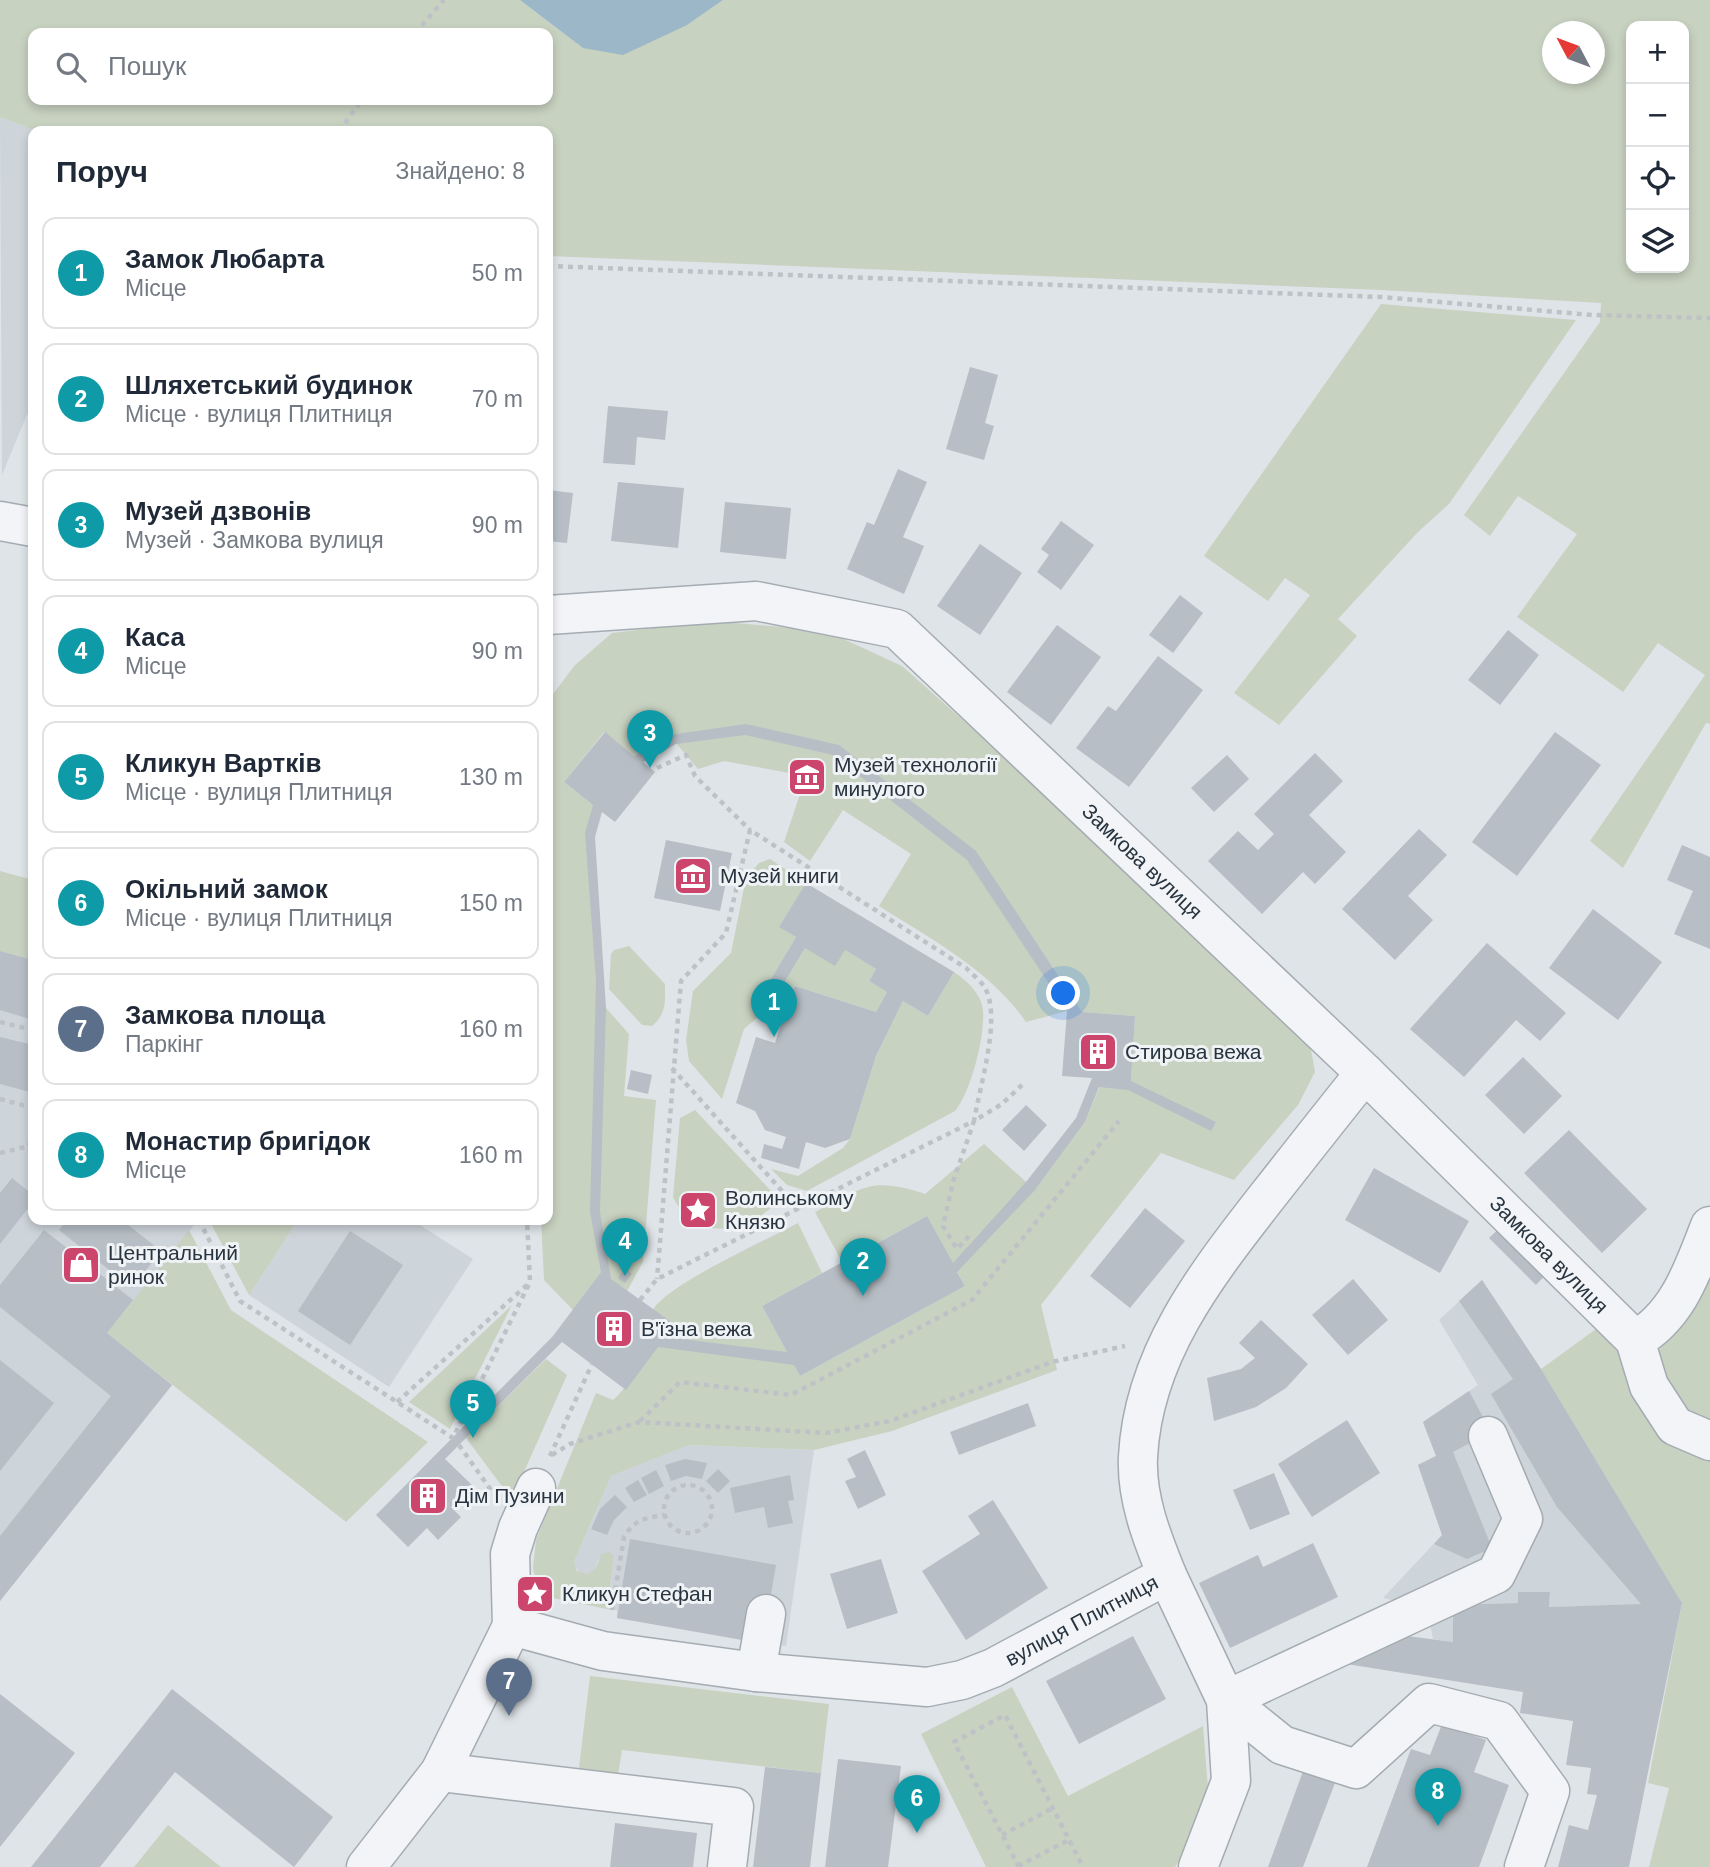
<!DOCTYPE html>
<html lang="uk">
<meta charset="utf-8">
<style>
:root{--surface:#fff;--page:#f6f6f7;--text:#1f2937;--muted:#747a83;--line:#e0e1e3;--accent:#cc456d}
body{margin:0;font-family:Arial,sans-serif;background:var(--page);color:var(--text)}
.controls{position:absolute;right:21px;top:21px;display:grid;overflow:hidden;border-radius:14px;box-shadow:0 4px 10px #0003}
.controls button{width:63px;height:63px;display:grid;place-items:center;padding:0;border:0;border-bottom:2px solid var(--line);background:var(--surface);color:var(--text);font:35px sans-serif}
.compass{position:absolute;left:1542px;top:21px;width:63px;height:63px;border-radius:50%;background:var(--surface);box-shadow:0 4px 10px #0003;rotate:311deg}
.you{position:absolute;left:1064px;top:994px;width:24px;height:24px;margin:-18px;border:5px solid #fff;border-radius:50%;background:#1a73e8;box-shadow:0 0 0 10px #1a73e833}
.badge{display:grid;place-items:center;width:46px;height:46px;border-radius:50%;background:var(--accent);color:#fff;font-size:23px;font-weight:700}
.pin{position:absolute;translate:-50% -58px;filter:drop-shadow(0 2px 4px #0008)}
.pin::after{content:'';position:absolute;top:37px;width:24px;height:21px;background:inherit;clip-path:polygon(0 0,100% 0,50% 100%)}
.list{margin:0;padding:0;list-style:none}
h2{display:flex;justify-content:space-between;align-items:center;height:91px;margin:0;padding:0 28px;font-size:30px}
h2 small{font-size:23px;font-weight:400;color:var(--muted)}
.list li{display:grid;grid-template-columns:46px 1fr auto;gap:21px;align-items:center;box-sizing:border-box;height:112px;margin:0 14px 14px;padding:0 14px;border:2px solid var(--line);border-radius:14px}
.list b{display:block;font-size:26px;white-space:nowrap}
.list p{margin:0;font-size:23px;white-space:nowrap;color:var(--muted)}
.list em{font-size:23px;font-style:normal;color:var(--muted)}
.icon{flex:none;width:38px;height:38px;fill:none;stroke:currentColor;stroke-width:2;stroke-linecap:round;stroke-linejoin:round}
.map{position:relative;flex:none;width:1710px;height:1867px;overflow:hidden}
.search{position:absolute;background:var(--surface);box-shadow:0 4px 10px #0003;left:28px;top:28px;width:525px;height:77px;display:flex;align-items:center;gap:18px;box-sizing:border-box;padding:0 24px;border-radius:14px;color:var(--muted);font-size:26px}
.panel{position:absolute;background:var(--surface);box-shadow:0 4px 10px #0003;left:28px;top:126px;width:525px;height:1099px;border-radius:14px}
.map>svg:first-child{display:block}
</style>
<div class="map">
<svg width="1710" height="1867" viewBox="0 0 1710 1867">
<rect width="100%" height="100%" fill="#dfe4e8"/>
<path fill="#cdd4da" d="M 0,117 L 36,131 L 33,400 L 2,475 Z
M 0,951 L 33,960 L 33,1220 L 198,1220 L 107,1333 L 172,1385 L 0,1601 Z
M 298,1220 L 412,1220 L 473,1259 L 389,1387 L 249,1295 Z
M 1482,1280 L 1541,1369 L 1682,1603 L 1549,1607 L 1550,1592 L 1518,1592 L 1518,1603 L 1453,1605 L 1453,1642 L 1433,1639 L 1427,1608 L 1383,1598 L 1442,1535 L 1418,1465 L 1436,1456 L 1423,1422 L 1478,1385 L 1439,1320 Z
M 689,1445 L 814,1450 L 786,1646 L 617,1618 L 617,1610 L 607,1609 L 614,1556 L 598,1559 L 596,1568 L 588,1574 L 580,1573 L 575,1566 L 574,1562 L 611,1476 Z"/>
<path fill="#c8d2c1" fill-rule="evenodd" d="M 0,0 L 520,0 L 583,48 L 687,25 L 723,0 L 1710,0 L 1710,724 L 1706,723 L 1623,868 L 1590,841 L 1705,675 L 1658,643 L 1623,692 L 1517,617 L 1577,534 L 1518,496 L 1490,536 L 1464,515 L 1600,322 L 1601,303 L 1381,290 L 548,256 L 548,131 L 36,131 L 0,117 ZM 1631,26 L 1684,26 L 1684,268 L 1631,268 ZM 1552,32 L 1594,32 L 1594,74 L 1552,74 ZM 33,33 L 548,33 L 548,100 L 33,100 Z
M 1381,304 L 1576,320 L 1449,504 L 1418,532 L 1338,619 L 1357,636 L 1279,725 L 1234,693 L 1310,595 L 1285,578 L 1268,601 L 1204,556 Z
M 714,621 L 826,631 L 902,666 L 1009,761 L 1310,1044 L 1315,1072 L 1298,1105 L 1234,1180 L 1161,1153 L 1041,1305 L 1057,1370 L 892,1431 L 814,1450 L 689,1445 L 611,1476 L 574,1562 L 577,1571 L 588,1574 L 596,1568 L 601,1554 L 609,1552 L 614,1556 L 607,1609 L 543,1596 L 537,1587 L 533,1568 L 536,1540 L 596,1393 L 613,1400 C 643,1376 634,1335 654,1308 C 674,1281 765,1241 798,1223 L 822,1273 L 762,1306 L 800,1376 L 965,1286 L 927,1216 L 842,1262 L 815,1212 C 863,1188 870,1176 925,1194 L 984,1144 L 1035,1190 L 1085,1122 L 1103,1079 L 1131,1081 L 1135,1016 L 1067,1011 L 1026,1022 C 989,969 932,940 879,906 L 911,854 L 843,810 L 810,861 L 784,842 L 806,776 L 724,761 L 698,769 L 669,735 L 634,756 L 604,732 L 564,782 L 593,805 L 596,981 L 606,1008 L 629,1034 L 624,1096 L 656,1100 L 643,1262 L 627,1291 L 601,1272 L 573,1310 L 544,1280 L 541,1220 L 548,1220 L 548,701 L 574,666 L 612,633 Z
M 770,859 L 806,883 L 780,927 L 796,937 L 765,989 L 780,998 L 744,1029 L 722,1099 L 689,1061 L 686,1040 L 693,991 L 731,953 L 746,878 L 759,863 Z
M 0,871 L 33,880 L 33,960 L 0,951 Z
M 629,946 L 665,984 C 665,1002 667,1013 652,1026 L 642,1025 L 609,989 L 611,954 L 614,950 Z
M 805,948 L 845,950 L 876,969 L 869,981 L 887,992 L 876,1012 L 795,986 L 792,992 L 783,985 Z
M 954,972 C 967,981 982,994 983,1011 C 985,1036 971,1092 955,1111 L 807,1191 L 787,1185 L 771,1169 L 798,1176 L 843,1148 L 850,1139 L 876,1056 L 903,1001 L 928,1016 Z
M 695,1110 L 772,1192 L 775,1204 C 744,1235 694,1241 673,1197 L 680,1118 Z
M 209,1220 L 298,1220 L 249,1295 Z
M 189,1230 L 231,1310 L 428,1442 L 346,1522 L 107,1333 Z
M 1710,1257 L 1710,1433 L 1680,1420 L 1657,1354 L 1697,1291 Z
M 512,1305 L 450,1429 L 409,1402 Z
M 1607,1321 L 1710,1449 L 1710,1867 L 1649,1867 L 1669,1788 L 1648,1783 L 1682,1603 L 1541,1369 Z
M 546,1359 L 567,1375 L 516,1490 L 510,1497 L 466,1438 Z
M 590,1676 L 829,1704 L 821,1773 L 622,1750 L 617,1781 L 578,1776 Z
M 1012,1687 L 1068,1796 L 1203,1726 L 1208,1788 L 1186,1851 L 1175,1867 L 986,1867 L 921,1734 Z
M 168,1825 L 221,1867 L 134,1867 Z"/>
<path fill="#9bb7c8" d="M 520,0 L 723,0 L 687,25 L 623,55 L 583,48 Z"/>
<path fill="#b7bec5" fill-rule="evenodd" d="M 970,367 L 998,375 L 985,423 L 994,426 L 984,460 L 946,449 Z
M 608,406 L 668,411 L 665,440 L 637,437 L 635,465 L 603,463 Z
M 898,469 L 927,482 L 903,537 L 924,546 L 904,594 L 847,569 L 867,522 L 874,525 Z
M 618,482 L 684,488 L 678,548 L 611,541 Z
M 548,490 L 573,493 L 567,543 L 548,541 Z
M 725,502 L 791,508 L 786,559 L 720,552 Z
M 1061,521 L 1094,545 L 1061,590 L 1037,572 L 1049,555 L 1041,549 Z
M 980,544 L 1022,573 L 980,635 L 937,606 Z
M 1180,595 L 1203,613 L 1173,653 L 1149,635 Z
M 1057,625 L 1101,657 L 1051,725 L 1007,692 Z
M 1508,630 L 1539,655 L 1500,705 L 1468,680 Z
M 1158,656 L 1203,690 L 1129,787 L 1076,748 L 1108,706 L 1116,711 Z
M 746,724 L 839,745 L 976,851 L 1082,1012 L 1135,1016 L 1131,1081 L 1216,1122 L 1211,1131 L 1128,1090 L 1099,1087 L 1085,1122 L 1035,1190 L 957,1272 L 965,1286 L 800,1376 L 794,1365 L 658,1347 L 626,1390 L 562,1342 L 445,1459 L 472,1485 L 451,1507 L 461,1517 L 438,1540 L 427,1528 L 408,1547 L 376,1515 L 553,1336 L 601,1272 L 590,1212 L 596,981 L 585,833 L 593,805 L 564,782 L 605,732 L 634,756 L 669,735 ZM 745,735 L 833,755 L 967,860 L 1067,1011 L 1062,1076 L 1092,1078 L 1076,1118 L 1026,1182 L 953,1263 L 927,1216 L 762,1306 L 787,1352 L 665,1337 L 674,1324 L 611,1279 L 600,1212 L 606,1008 L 595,837 L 602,812 L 615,822 L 655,772 L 643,762 L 676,744 Z
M 1555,732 L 1601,765 L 1517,876 L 1472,842 Z
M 1315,753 L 1343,781 L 1309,815 L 1346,852 L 1315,884 L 1303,872 L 1262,914 L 1208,861 L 1238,831 L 1258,850 L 1274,834 L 1254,814 Z
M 1227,755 L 1249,779 L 1214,812 L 1191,788 Z
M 809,772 L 821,776 L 817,787 L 805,783 Z
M 1419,829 L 1447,855 L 1408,896 L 1433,920 L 1395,960 L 1342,909 Z
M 666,840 L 732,853 L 720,911 L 654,898 Z
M 1682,845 L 1710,857 L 1710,949 L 1674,934 L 1693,891 L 1667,880 Z
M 806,883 L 954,972 L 928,1016 L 903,1001 L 876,1056 L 850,1139 L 825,1148 L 806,1142 L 799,1169 L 761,1158 L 764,1144 L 782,1149 L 786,1137 L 765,1130 L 755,1111 L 736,1103 L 756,1037 L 775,1043 L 788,1003 L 765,989 L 796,937 L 779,927 ZM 805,948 L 835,966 L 845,950 L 876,969 L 869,981 L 887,992 L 876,1012 L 795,986 L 792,992 L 783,985 Z
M 1593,909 L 1662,962 L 1618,1020 L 1549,968 Z
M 1487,943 L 1566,1013 L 1540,1041 L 1516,1020 L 1464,1077 L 1410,1029 Z
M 0,951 L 33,960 L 33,1020 L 0,1010 Z
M 0,1037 L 33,1045 L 30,1092 L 0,1084 Z
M 1523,1057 L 1562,1096 L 1524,1134 L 1485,1095 Z
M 631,1070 L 652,1075 L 648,1094 L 627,1089 Z
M 1026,1105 L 1047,1125 L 1024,1151 L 1002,1130 Z
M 1569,1130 L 1647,1209 L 1602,1253 L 1524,1173 Z
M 1374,1168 L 1469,1221 L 1440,1273 L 1345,1220 Z
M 12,1178 L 33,1195 L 33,1202 L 0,1244 L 0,1193 Z
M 1145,1208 L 1185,1241 L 1130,1308 L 1090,1276 Z
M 67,1220 L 122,1220 L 161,1251 L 132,1288 L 59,1230 Z
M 1507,1221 L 1553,1267 L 1536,1285 L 1489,1238 Z
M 44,1230 L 133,1300 L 107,1333 L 172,1385 L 0,1601 L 0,1536 L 111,1396 L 0,1307 L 0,1285 Z
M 350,1231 L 403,1265 L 350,1345 L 298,1311 Z
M 625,1268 L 632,1274 L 625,1283 L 618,1278 Z
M 1353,1279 L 1388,1320 L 1348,1355 L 1312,1315 Z
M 1482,1280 L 1541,1369 L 1682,1603 L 1629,1867 L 1558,1867 L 1569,1825 L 1588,1830 L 1597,1795 L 1587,1794 L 1591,1768 L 1566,1765 L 1573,1721 L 1520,1713 L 1523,1692 L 1340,1663 L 1399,1635 L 1453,1642 L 1453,1605 L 1518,1603 L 1518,1592 L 1550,1592 L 1549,1607 L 1641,1604 L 1557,1507 L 1491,1394 L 1513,1379 L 1459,1301 Z
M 1261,1320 L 1308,1364 L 1286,1388 L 1256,1407 L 1214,1421 L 1207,1378 L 1241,1369 L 1255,1358 L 1239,1343 Z
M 0,1360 L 54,1403 L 0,1471 Z
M 1469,1391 L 1491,1432 L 1453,1452 L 1492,1548 L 1467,1559 L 1434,1544 L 1442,1535 L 1418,1465 L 1436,1456 L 1423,1422 Z
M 1028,1403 L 1036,1426 L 959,1455 L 950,1432 Z
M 1347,1420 L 1380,1473 L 1312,1517 L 1278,1464 Z
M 865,1450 L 886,1495 L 858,1509 L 845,1481 L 856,1477 L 847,1459 Z
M 685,1459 L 707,1463 L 702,1479 L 686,1476 L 671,1481 L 665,1465 Z
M 718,1469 L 730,1481 L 718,1493 L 706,1481 Z
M 656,1470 L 664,1486 L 649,1494 L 641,1478 Z
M 1274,1473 L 1290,1514 L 1250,1530 L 1233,1490 Z
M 790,1475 L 794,1500 L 788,1501 L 793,1523 L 768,1528 L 764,1507 L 735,1513 L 730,1488 Z
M 638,1480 L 647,1495 L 634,1502 L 625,1488 Z
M 615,1495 L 627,1507 L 614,1520 L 607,1535 L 591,1529 L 600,1509 Z
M 993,1500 L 1048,1588 L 966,1640 L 922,1571 L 980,1534 L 968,1516 Z
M 630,1539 L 776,1565 L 769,1606 L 749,1602 L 742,1640 L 617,1618 Z
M 1313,1543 L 1338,1597 L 1230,1648 L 1199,1583 L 1258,1555 L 1263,1567 Z
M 881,1559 L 898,1613 L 847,1629 L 830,1574 Z
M 1133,1636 L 1166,1699 L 1079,1744 L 1046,1681 Z
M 172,1689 L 333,1817 L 294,1867 L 175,1772 L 100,1867 L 31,1867 Z
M 0,1694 L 75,1753 L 0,1847 Z
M 1442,1724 L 1486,1740 L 1474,1772 L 1509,1785 L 1479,1867 L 1367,1867 L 1411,1749 L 1430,1755 Z
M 838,1759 L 901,1766 L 888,1867 L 825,1867 Z
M 1306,1763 L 1338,1775 L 1303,1867 L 1268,1867 Z
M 765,1767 L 821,1773 L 810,1867 L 753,1867 Z
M 615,1823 L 697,1833 L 693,1867 L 610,1867 Z"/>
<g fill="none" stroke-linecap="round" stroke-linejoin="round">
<defs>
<g id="minor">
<path d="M 0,521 L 33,527"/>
<path id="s1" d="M 548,615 L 756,601 L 897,629 L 1365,1073 L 1635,1340 L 1649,1386 L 1675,1426 L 1710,1441"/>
<path d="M 1635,1340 C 1678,1317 1693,1269 1710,1226"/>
<path d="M 1488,1436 L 1523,1519 L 1496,1574 L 1226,1700 L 1282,1745 L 1356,1769 L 1429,1703 L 1499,1721 L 1550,1791 L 1524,1867"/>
<path d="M 1167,1575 L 1226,1700 L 1231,1781 L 1198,1867"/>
<path id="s2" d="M 512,1626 L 603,1651 L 756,1672 L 927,1687 L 962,1680 L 993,1668 L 1167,1575 C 1152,1538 1136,1498 1138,1457 C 1143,1355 1206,1275 1266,1198 C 1299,1156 1332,1114 1365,1073"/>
<path d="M 756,1672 L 766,1614"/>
<path d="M 440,1772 L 734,1807 L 727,1867"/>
<path d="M 366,1867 L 440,1772 L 512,1626 L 510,1554 L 518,1528 L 536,1488"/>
</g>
</defs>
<use href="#minor" stroke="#a4acb2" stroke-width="41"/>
<path stroke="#bdc2c7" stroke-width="4.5" stroke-dasharray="5 5" stroke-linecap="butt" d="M 415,33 L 444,0
M 339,131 L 362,100
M 548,266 L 1381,297 L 1592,315 L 1710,318
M 657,768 L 686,755 L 695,776 L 750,830
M 0,1022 L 33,1030
M 672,1068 L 799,1210
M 0,1099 L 33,1108
M 0,1153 L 29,1146 L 33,1128
M 199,1220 L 240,1301 L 453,1438 L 530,1282 L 527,1220
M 969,1236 L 957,1249 L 943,1226 L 953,1182 L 974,1121 L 1002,1104 L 1022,1085
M 640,1300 L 657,1279 L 974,1121 C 979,1089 1002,1017 985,988 C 981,981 972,974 966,968 L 750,830 L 726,933 L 681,981 L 657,1279
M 397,1402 L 527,1285
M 640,1421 L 680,1382 L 791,1395 L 972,1300 L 1119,1121
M 459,1445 L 493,1493
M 552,1455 L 570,1444 L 639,1422 L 826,1433 L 890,1421 L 1052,1362 L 1125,1346
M 550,1456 L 592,1364
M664 1509a24 24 0 1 1 48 0a24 24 0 1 1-48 0Z
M 612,1610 L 624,1537 C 635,1519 645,1518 664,1515
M 1002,1835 L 1053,1808
M 1018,1866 L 1069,1840
M 1019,1867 L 954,1742 L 1005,1715 L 1083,1867"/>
<use href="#minor" stroke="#f2f4f7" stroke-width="38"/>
</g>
<defs>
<symbol id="museum-square" viewBox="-11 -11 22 22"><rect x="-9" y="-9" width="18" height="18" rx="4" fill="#cc456d" stroke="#eff3f6"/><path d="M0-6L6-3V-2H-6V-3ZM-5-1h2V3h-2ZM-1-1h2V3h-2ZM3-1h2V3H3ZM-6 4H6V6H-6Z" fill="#fff"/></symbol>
<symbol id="building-square" viewBox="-11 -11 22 22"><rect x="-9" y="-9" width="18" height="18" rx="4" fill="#cc456d" stroke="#eff3f6"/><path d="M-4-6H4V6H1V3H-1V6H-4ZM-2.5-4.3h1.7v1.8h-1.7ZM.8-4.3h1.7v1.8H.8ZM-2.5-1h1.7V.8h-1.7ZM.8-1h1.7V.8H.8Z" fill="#fff"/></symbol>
<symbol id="sight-square" viewBox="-11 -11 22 22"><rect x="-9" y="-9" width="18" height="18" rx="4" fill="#cc456d" stroke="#eff3f6"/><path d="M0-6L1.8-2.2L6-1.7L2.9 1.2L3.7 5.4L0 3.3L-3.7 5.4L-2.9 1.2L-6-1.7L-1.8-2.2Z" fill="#fff"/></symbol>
<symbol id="shop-square" viewBox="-11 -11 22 22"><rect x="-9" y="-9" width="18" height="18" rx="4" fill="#cc456d" stroke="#eff3f6"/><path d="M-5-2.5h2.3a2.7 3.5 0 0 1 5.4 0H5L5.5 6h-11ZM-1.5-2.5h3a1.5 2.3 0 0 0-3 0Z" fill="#fff"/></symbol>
</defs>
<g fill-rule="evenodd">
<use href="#museum-square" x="785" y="755" width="44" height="44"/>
<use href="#museum-square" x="671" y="854" width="44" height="44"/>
<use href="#building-square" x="1076" y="1030" width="44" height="44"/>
<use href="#sight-square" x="676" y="1188" width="44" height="44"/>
<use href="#shop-square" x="59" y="1243" width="44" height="44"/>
<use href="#building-square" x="592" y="1307" width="44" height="44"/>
<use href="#building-square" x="406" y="1474" width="44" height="44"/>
<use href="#sight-square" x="513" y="1572" width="44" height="44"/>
</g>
<g text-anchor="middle" stroke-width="6" stroke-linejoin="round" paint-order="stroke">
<g font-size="21" fill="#28343f" stroke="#eff3f6" text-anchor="start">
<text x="834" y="772">Музей технології<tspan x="834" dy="24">минулого</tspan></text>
<text x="720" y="883">Музей книги</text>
<text x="1125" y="1059">Стирова вежа</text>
<text x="725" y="1205">Волинському<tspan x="725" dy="24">Князю</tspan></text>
<text x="108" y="1260">Центральний<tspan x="108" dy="24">ринок</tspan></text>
<text x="641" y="1336">В'їзна вежа</text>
<text x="455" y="1503">Дім Пузини</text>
<text x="562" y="1601">Кликун Стефан</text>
</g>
<g font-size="21" fill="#28343f" stroke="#eff3f6">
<text dy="7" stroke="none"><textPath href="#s1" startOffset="690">Замкова вулиця</textPath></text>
<text dy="7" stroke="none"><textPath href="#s1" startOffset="1256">Замкова вулиця</textPath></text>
<text dy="7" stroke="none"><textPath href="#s2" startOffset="590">вулиця Плитниця</textPath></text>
</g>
</g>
</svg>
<div class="controls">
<button>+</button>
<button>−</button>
<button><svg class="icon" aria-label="locate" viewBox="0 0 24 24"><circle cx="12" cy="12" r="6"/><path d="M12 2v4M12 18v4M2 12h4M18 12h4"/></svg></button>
<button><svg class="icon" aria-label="layers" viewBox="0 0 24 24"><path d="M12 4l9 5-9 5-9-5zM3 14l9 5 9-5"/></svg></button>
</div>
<svg class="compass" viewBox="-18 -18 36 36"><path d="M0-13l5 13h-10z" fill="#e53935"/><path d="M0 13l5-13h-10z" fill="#747a83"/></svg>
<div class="you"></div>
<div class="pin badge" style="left:774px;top:1037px;background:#0f9aa8">1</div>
<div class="pin badge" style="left:863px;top:1296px;background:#0f9aa8">2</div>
<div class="pin badge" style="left:650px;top:768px;background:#0f9aa8">3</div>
<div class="pin badge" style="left:625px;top:1276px;background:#0f9aa8">4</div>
<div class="pin badge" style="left:473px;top:1438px;background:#0f9aa8">5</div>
<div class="pin badge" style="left:917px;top:1833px;background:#0f9aa8">6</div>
<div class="pin badge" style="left:509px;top:1716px;background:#5c6f8a">7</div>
<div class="pin badge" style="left:1438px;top:1826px;background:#0f9aa8">8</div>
<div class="search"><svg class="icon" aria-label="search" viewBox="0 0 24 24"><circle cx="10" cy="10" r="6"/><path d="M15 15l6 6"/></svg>Пошук</div>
<section class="panel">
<h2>Поруч<small>Знайдено: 8</small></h2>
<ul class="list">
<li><span class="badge" style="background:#0f9aa8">1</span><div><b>Замок Любарта</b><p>Місце</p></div><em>50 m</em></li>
<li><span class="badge" style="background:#0f9aa8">2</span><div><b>Шляхетський будинок</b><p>Місце · вулиця Плитниця</p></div><em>70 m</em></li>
<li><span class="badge" style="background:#0f9aa8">3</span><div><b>Музей дзвонів</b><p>Музей · Замкова вулиця</p></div><em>90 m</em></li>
<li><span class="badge" style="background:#0f9aa8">4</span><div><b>Каса</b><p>Місце</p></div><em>90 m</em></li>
<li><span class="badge" style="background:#0f9aa8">5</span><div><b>Кликун Вартків</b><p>Місце · вулиця Плитниця</p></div><em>130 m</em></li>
<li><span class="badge" style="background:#0f9aa8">6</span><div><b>Окільний замок</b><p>Місце · вулиця Плитниця</p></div><em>150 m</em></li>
<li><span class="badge" style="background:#5c6f8a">7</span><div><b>Замкова площа</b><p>Паркінг</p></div><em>160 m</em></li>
<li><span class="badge" style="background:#0f9aa8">8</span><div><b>Монастир бригідок</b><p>Місце</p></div><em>160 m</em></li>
</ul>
</section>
</div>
